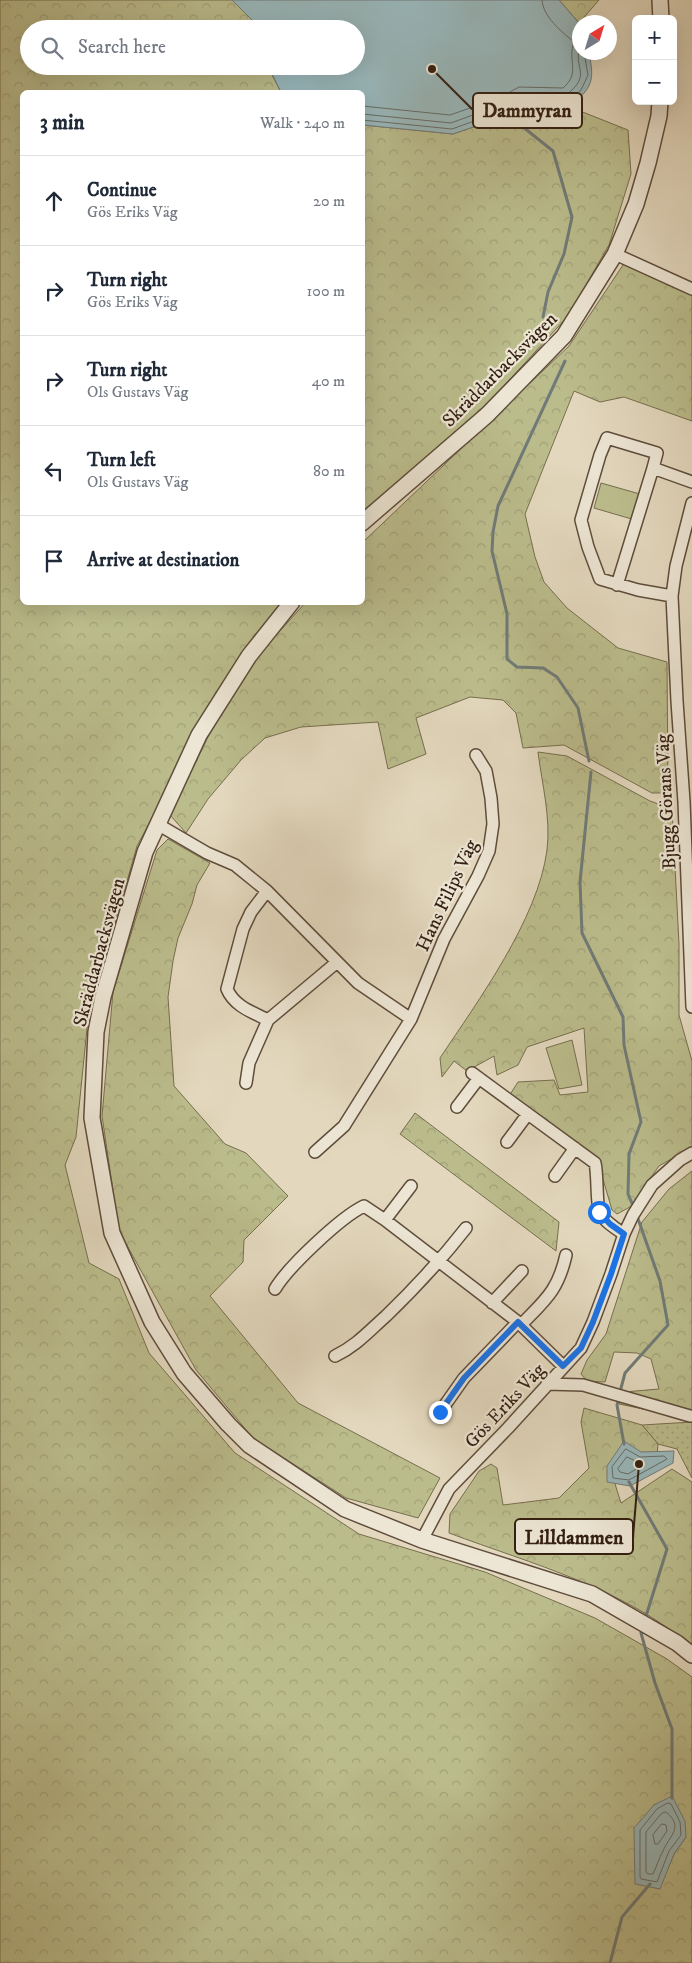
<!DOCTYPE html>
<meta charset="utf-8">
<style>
:root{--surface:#fff;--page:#f2f2f3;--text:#1f2937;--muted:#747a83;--line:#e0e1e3}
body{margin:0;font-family:"IM FELL DW Pica",serif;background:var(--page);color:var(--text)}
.controls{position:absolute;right:15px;top:15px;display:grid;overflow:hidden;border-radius:8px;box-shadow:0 5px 20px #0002}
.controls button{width:45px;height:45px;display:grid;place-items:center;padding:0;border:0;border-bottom:1px solid var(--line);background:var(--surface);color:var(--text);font:25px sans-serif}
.compass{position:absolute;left:572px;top:15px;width:45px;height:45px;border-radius:50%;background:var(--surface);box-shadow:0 5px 20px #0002;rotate:38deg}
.stop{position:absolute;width:15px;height:15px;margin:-11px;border:4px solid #1a73e8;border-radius:50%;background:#fff}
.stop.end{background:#1a73e8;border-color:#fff;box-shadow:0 1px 5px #0008}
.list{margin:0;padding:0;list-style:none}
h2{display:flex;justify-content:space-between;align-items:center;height:65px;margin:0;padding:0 20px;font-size:21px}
h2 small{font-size:16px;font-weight:400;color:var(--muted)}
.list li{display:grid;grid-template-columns:32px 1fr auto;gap:15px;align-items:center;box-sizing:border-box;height:90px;padding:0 20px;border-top:1px solid var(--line)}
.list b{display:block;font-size:19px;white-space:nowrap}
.list p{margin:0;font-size:16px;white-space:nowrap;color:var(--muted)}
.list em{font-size:16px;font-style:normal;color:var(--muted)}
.icon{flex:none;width:28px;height:28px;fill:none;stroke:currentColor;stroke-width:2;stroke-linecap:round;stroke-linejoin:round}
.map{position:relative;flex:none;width:692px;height:1963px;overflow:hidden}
.search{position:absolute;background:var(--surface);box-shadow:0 5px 20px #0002;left:20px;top:20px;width:345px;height:55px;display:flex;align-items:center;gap:12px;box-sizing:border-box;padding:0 18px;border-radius:28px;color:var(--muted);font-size:19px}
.panel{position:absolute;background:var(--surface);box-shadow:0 5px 20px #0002;left:20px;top:90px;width:345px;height:515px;border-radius:8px}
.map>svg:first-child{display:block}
</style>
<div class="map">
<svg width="692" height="1963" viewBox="0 0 692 1963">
<defs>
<pattern id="grass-dots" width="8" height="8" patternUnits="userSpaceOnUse" patternTransform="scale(1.25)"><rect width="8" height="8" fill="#bbbc8c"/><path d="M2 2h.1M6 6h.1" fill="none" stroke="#a1a178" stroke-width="1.8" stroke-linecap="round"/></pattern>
<pattern id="forest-crowns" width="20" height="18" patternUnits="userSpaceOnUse" patternTransform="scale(1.25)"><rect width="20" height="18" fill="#bbbc8c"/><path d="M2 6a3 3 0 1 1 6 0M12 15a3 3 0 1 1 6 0" fill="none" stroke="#a1a178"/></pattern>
</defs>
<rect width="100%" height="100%" fill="#e3d8be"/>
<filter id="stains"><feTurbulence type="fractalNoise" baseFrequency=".004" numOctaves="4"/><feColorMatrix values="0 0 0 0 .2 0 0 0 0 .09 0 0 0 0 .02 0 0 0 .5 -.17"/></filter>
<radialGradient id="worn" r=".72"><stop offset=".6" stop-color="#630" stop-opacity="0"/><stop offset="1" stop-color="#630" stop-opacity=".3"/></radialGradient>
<path fill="url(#grass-dots)" stroke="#776e4e" d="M 692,1422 L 692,1478 L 677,1449 L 658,1444 L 642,1425 Z"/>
<path fill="url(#forest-crowns)" stroke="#776e4e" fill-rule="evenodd" d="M 0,0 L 232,0 L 261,29 L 29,29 L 29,66 L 270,66 L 271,73 L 281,92 L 22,92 L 22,602 L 288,603 L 231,671 L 137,846 L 88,1019 L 76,1137 L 65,1165 L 89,1263 L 119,1279 L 149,1353 L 235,1453 L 359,1534 L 485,1572 L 595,1618 L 667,1659 L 692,1677 L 692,1963 L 0,1963 ZM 686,1837 L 674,1854 L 659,1889 L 650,1886 Z
M 559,0 L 599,0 L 579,23 Z
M 522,106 L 570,107 L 628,130 L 631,174 L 609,245 L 568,316 L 490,401 L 363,513 L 363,125 L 453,134 L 508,115 Z
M 625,262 L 692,293 L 692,421 L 624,397 L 600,402 L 574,391 L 525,514 L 535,557 L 544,582 L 567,608 L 618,648 L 667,662 L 668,793 L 652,793 L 564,745 L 523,748 L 516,713 L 503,700 L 470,697 L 416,718 L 426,754 L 388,769 L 378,722 L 301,727 L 265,738 L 241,760 L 208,799 L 186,833 L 170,815 L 208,737 L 255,659 L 305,603 L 362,602 L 363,542 L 569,346 Z
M 538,752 L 567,756 L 650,801 L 672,809 L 679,944 L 679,1015 L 692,1061 L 692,1147 L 659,1166 L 630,1207 L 617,1214 L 612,1210 L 598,1162 L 509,1096 L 518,1082 L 554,1080 L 560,1095 L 588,1092 L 584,1028 L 527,1047 L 518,1065 L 497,1075 L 494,1056 L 467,1071 L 454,1061 L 442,1077 L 440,1058 C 478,1001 538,919 547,850 C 551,818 542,784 538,752 Z
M 168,839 L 210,863 L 197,885 L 192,904 L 178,938 L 173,961 L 168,997 L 174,1086 L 225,1144 L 246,1153 L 288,1196 L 244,1240 L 243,1262 L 210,1296 L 298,1403 L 440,1478 L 418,1518 L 346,1498 L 253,1438 L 196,1370 L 119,1231 L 102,1116 L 113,992 L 157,850 Z
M 415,1113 L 559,1222 L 556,1251 L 400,1134 Z
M 692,1171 L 692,1413 L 677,1416 L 619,1404 L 624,1392 L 659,1389 L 651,1359 L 637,1353 L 614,1352 L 605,1382 L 587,1381 L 581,1374 L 587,1360 L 606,1334 L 642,1222 L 669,1189 Z
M 584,1408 L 642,1425 L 658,1444 L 657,1455 L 611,1471 L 621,1503 L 672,1469 L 692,1482 L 692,1647 C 624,1588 532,1564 449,1533 L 450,1514 L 479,1471 L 491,1464 L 497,1468 L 503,1505 L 559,1498 L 589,1468 L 581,1422 Z"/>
<path fill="#bbbc8c" stroke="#776e4e" d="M 601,483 L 640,494 L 635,520 L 594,508 Z
M 572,1040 L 582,1085 L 559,1089 L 546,1048 Z"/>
<path fill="#99b8bc" stroke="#707b78" d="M 232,0 L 559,0 L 579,23 L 580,52 L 589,53 C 595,82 592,87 570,107 L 522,106 L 508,115 L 453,134 L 363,125 L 362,92 L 281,92 L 271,72 L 270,66 L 356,66 L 356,29 L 261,29 Z
M 624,1441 L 641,1452 L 674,1451 L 673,1463 L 630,1486 L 607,1482 L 607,1466 Z
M 672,1796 L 685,1821 L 686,1837 L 674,1854 L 660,1889 L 635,1884 L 634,1828 L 654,1805 Z"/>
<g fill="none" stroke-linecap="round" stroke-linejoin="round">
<path stroke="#666c66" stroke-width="1" d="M 362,106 L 450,115 L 499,98 L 519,87 L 563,88 C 581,73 567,60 574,42 C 562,32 543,17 542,0
M 362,114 L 451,123 L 503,104 L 520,95 L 565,96 C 594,74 572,68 580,47
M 362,120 L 452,129 L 505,110 L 521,101 L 568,102 L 581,90 L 588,75 L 584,52
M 626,1449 L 640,1457 L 664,1456 L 667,1459 L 629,1480 L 613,1478 L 612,1467 Z
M 627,1457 L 640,1463 L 641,1466 L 628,1474 L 620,1472 L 618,1469 Z
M 668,1803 L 671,1804 L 680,1822 L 681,1835 L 669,1851 L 657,1882 L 641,1879 L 640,1877 L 640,1830 L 657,1809 Z
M 666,1812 C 685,1827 669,1836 663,1851 C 659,1858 657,1866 653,1874 L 648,1874 L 646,1872 L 646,1832 L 661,1814 Z
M 662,1824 L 666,1825 L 667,1831 L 658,1844 L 655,1844 L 653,1835 Z"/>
<path stroke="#707b78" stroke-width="3" d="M 508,115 L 553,151 L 572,217 L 564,254 L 548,292 L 543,317
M 565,361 L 498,506 L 493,532 L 492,551 L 507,614 L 507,659 L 517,667 L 543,668 L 557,677 L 578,708 L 589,761
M 591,772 L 580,882 L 582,933 L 623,1017 L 624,1045 L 641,1122 L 629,1154 L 628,1194 L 634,1208
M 620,1392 L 625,1373 L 668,1325 L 660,1281 L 637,1216
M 619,1398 L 617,1405 L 624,1444
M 629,1482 L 667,1549 L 646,1616
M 641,1633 L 655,1683 L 672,1729 L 672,1798
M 610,1963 L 622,1917 L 650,1884"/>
<defs>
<path id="minor" d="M 615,254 L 692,289
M 692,503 L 676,566 L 672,596 L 677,701 L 684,802 L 692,1007
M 617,585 L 653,468
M 672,596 L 638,590 L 600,579 L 588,547 L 581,520 L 600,455 L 607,438 L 657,453 L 653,468 L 692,482
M 159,825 L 207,853 L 235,865 L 267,891 L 358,983 L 411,1019
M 268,1020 L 336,963
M 472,1073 L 595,1163 C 598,1175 596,1206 600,1213 C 605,1222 615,1228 624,1234
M 246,1083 L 249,1063 L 268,1020 C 252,1012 234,1006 227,989 L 243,929 L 251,912 L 267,891
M 457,1107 L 479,1078
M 507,1142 L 527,1115
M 315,1152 L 344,1126 L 411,1019 L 444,939 L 478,876 L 489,851 L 493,824 L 491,798 L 486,771 L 476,755
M 555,1176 L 575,1148
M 385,1220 L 411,1186
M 275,1289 C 288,1267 341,1217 364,1206 L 385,1220 L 518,1322 L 563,1366
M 492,1303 L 522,1271
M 521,1325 C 545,1300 558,1291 566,1255
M 335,1356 C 356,1346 368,1332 386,1316 C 415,1288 441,1260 466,1228
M 547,1384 L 583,1385 L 690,1416
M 440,1412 L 464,1378 L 518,1322
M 422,1540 L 449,1489 L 508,1428 L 581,1348 L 593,1322 L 611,1274 L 624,1234 L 633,1215 L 652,1185 L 680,1160 L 692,1153"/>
<path id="tertiary" d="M 660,0 L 661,19
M 362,523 L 487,415 L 564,336 L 615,254 L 636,204 L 648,163 L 659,116 L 660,101
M 292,602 L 249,656 L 199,735 L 145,852 L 103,997 L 96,1032 L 92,1118 L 112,1233 L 152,1322 L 184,1373 L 228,1424 L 249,1445 L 345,1509 L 422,1540 L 592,1594 L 677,1643 L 692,1655"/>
</defs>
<use href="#minor" stroke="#5f4d3c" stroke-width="14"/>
<use href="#tertiary" stroke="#5f4d3c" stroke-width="18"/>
<use href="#minor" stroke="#ede6d5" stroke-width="11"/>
<use href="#tertiary" stroke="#ede6d5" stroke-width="15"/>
</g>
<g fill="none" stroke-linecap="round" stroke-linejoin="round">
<path stroke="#1a73e8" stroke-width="6" d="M 440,1412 L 464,1378 L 518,1322 L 563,1366 L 581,1348 L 593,1322 L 611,1274 L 624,1234 L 610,1224 L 599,1212"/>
</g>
<g text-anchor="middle" stroke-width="4.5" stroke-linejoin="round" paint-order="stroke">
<g font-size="19" fill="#331f11" stroke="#ede6d5">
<text transform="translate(499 369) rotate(-45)" y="7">Skräddarbacksvägen</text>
<text transform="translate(665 802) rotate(-93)" y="7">Bjugg Görans Väg</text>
<text transform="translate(446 895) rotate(-65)" y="7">Hans Filips Väg</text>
<text transform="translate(98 952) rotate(-75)" y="7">Skräddarbacksvägen</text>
<text transform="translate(504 1405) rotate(-47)" y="7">Gös Eriks Väg</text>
</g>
</g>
<path fill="none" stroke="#331f11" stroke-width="2" d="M432 69L473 110M639 1464L633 1537"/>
<g fill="#331f11" stroke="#ede6d5" stroke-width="2">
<circle cx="432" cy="69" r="5"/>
<circle cx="639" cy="1464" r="5"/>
</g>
<g fill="#ede6d5" stroke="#331f11" stroke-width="2">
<rect x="473" y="93" width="109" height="35" rx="5"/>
<rect x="515" y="1519" width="118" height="35" rx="5"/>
</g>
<g font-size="20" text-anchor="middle" font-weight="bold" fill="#331f11">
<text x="527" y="117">Dammyran</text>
<text x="574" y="1544">Lilldammen</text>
</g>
<rect width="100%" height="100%" filter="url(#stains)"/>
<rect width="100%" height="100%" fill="url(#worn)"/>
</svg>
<div class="controls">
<button>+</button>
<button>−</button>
</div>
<svg class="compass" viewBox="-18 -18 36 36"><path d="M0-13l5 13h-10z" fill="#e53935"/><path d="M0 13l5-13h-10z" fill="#747a83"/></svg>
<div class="stop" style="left:599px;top:1212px"></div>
<div class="stop end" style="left:440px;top:1412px"></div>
<div class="search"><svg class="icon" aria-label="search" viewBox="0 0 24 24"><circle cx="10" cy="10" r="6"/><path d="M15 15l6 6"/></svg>Search here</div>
<section class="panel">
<h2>3 min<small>Walk · 240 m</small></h2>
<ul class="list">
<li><svg class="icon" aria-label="ahead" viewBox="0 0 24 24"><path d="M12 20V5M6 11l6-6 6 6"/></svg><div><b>Continue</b><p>Gös Eriks Väg</p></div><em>20 m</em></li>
<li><svg class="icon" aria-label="right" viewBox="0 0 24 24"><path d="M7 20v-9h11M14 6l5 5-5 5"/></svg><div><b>Turn right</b><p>Gös Eriks Väg</p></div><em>100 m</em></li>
<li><svg class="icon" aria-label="right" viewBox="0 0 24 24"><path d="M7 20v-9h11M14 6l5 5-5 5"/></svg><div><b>Turn right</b><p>Ols Gustavs Väg</p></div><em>40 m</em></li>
<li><svg class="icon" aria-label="left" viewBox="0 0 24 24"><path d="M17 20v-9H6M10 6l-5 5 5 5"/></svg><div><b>Turn left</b><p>Ols Gustavs Väg</p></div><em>80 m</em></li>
<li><svg class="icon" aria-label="arrive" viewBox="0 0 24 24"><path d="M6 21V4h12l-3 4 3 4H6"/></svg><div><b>Arrive at destination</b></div></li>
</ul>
</section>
</div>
